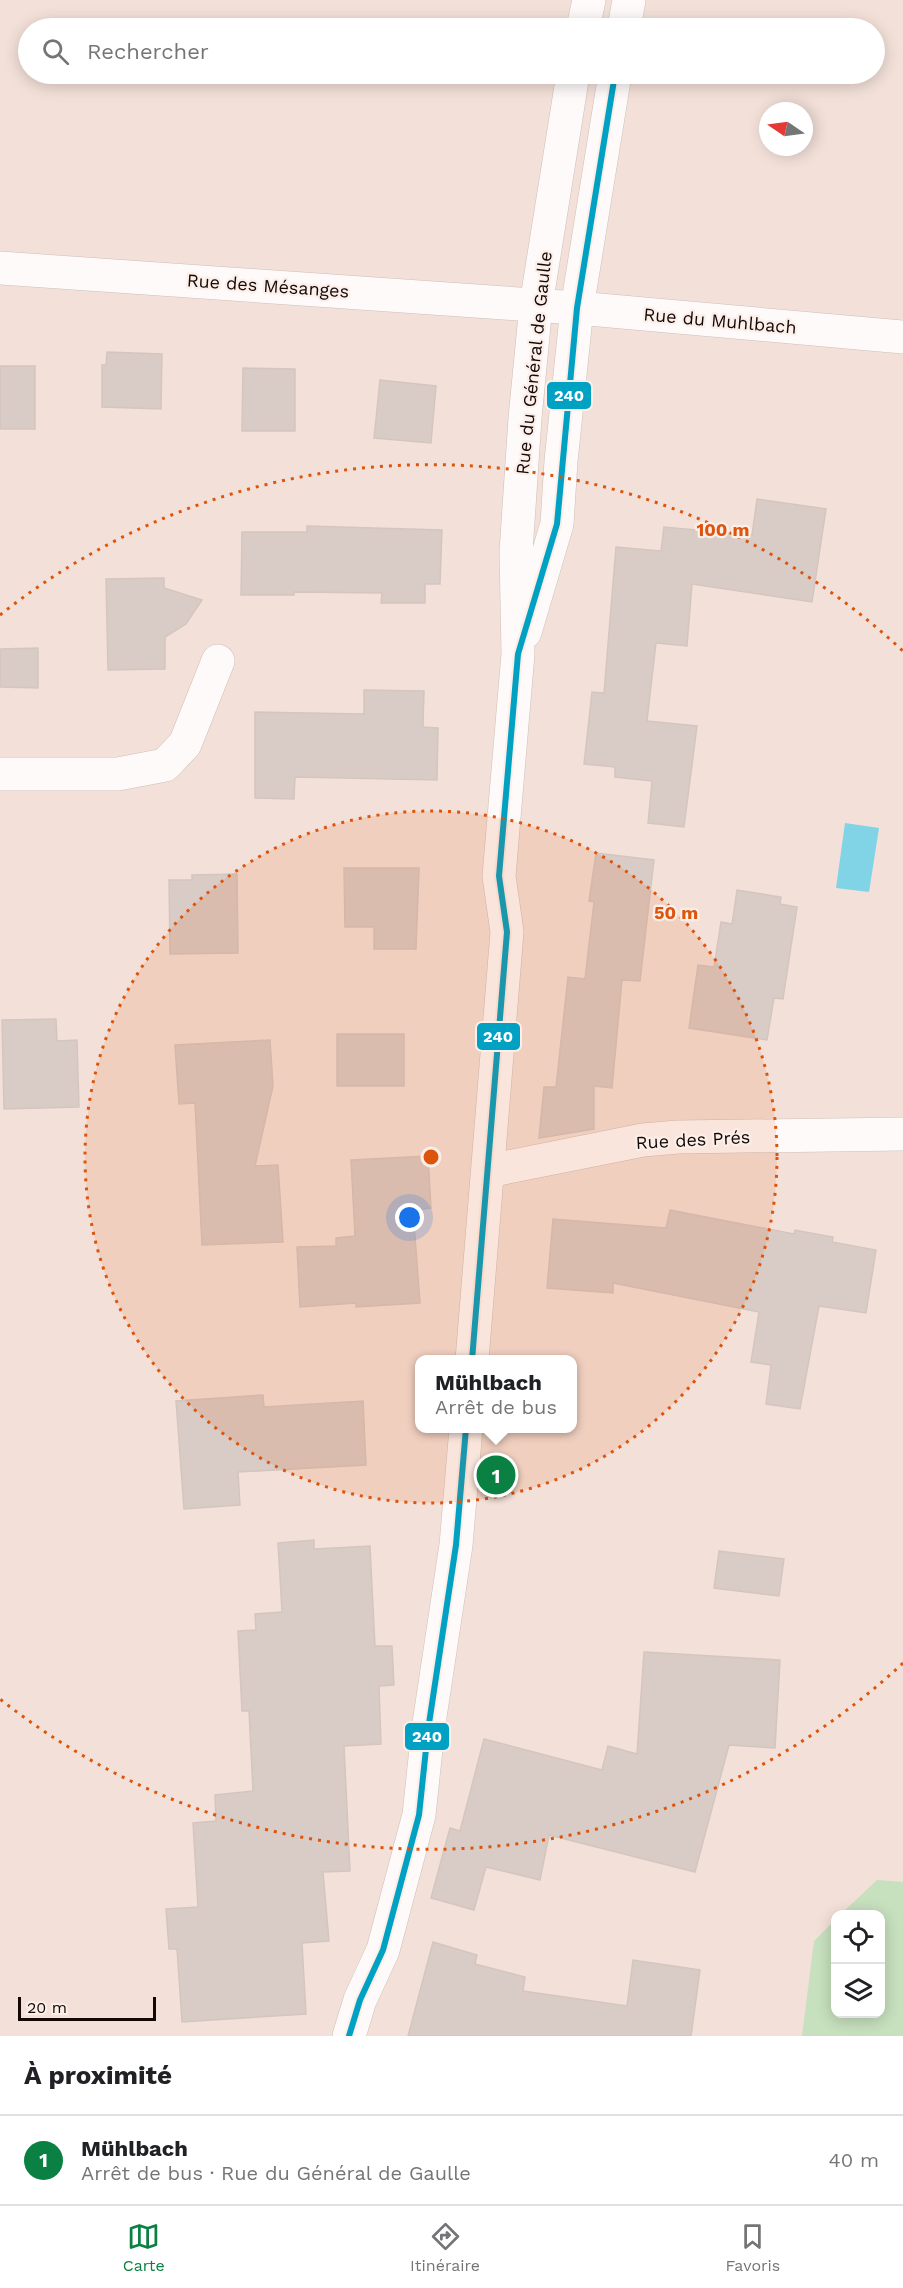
<!DOCTYPE html>
<html lang="fr">
<meta charset="utf-8">
<style>
:root{--surface:#fff;--page:#f6f6f6;--text:#202124;--muted:#757577;--line:#e0e0e0;--accent:#0b8043}
body{margin:0;font-family:"Work Sans",sans-serif;background:var(--page);color:var(--text)}
.controls{position:absolute;right:18px;bottom:18px;display:grid;overflow:hidden;border-radius:12px;box-shadow:0 3px 15px #0003}
.controls button{width:54px;height:54px;display:grid;place-items:center;padding:0;border:0;border-bottom:2px solid var(--line);background:var(--surface);color:var(--text);font:30px sans-serif}
.compass{position:absolute;left:759px;top:102px;width:54px;height:54px;border-radius:50%;background:var(--surface);box-shadow:0 3px 15px #0003;rotate:283deg}
.scale{position:absolute;left:18px;bottom:15px;width:138px;box-sizing:border-box;padding-left:6px;border:3px solid #130805;border-top:0;font-size:16px;line-height:21px;white-space:nowrap;color:#130805;-webkit-text-stroke:4px #fceee8;paint-order:stroke}
.you{position:absolute;left:410px;top:1218px;width:21px;height:21px;margin:-15px;border:4px solid #fff;border-radius:50%;background:#1a73e8;box-shadow:0 0 0 9px #1a73e833}
.badge{display:grid;place-items:center;width:39px;height:39px;border-radius:50%;background:var(--accent);color:#fff;font-size:20px;font-weight:700}
.pin{position:absolute;translate:-50% -50%;border:3px solid #fff;box-shadow:0 2px 6px #0006}
.popup{position:absolute;left:415px;top:1355px;width:162px;height:78px;box-sizing:border-box;display:grid;place-content:center;border-radius:12px;background:var(--surface);filter:drop-shadow(0 2px 4px #0005);font-size:20px;white-space:nowrap;color:var(--muted)}
.popup b{font-size:22px;color:var(--text)}
.popup::after{content:'';position:absolute;left:50%;top:100%;margin-left:-12px;border:12px solid transparent;border-top-color:var(--surface)}
.list{margin:0;padding:0;list-style:none}
h2{display:flex;justify-content:space-between;align-items:center;height:78px;margin:0;padding:0 24px;font-size:26px}
h2 small{font-size:20px;font-weight:400;color:var(--muted)}
.list li{display:grid;grid-template-columns:39px 1fr auto;gap:18px;align-items:center;box-sizing:border-box;height:90px;padding:0 24px;border-top:2px solid var(--line)}
.list b{display:block;font-size:22px;white-space:nowrap}
.list p{margin:0;font-size:20px;white-space:nowrap;color:var(--muted)}
.list em{font-size:20px;font-style:normal;color:var(--muted)}
.icon{flex:none;width:33px;height:33px;fill:none;stroke:currentColor;stroke-width:2;stroke-linecap:round;stroke-linejoin:round}
.map{position:relative;flex:none;width:903px;height:2036px;overflow:hidden}
.search{position:absolute;background:var(--surface);box-shadow:0 3px 15px #0003;left:18px;right:18px;top:18px;height:66px;display:flex;align-items:center;gap:15px;box-sizing:border-box;padding:0 21px;border-radius:33px;color:var(--muted);font-size:22px}
.sheet{height:168px;background:var(--surface)}
nav{display:flex;justify-content:space-around;align-items:center;box-sizing:border-box;height:84px;border-top:2px solid var(--line);background:var(--surface);font-size:16px;color:var(--muted)}
nav a{display:grid;justify-items:center;gap:3px}
nav .on{color:var(--accent)}
.map>svg:first-child{display:block}
</style>
<div class="map">
<svg width="903" height="2036" viewBox="0 0 903 2036">
<rect width="100%" height="100%" fill="#f3e1d9"/>
<path fill="#c7e0be" d="M 877,1880 L 903,1882 L 903,2036 L 802,2036 L 814,1941 L 835,1920 L 836,2014 L 880,2014 L 880,1914 L 841,1914 Z"/>
<path fill="#81d3e6" d="M 845,823 L 879,828 L 869,892 L 836,888 Z"/>
<path fill="#d9cbc5" stroke="#d4c6bf" stroke-width="1.5" d="M 107,352 L 162,354 L 161,409 L 102,407 L 102,365 L 106,365 Z
M 0,366 L 35,366 L 35,429 L 0,429 Z
M 243,368 L 295,369 L 295,431 L 242,431 Z
M 380,380 L 436,386 L 431,443 L 374,438 Z
M 757,499 L 826,509 L 812,602 L 692,584 L 687,646 L 656,643 L 647,721 L 697,726 L 684,827 L 648,823 L 652,781 L 615,777 L 615,767 L 584,764 L 592,692 L 604,693 L 616,547 L 661,551 L 664,527 L 752,535 Z
M 307,526 L 442,530 L 440,584 L 425,584 L 425,603 L 381,603 L 382,593 L 294,592 L 294,595 L 241,595 L 242,532 L 307,532 Z
M 164,578 L 164,588 L 202,600 L 186,624 L 165,637 L 165,669 L 108,670 L 106,579 Z
M 38,648 L 38,688 L 0,687 L 0,649 Z
M 364,690 L 424,691 L 423,727 L 438,728 L 437,780 L 295,777 L 294,799 L 255,798 L 255,712 L 364,714 Z
M 596,853 L 654,860 L 640,981 L 622,980 L 612,1088 L 594,1086 L 594,1129 L 539,1138 L 544,1087 L 556,1087 L 568,977 L 585,979 L 594,902 L 589,901 Z
M 344,868 L 419,868 L 416,949 L 374,949 L 374,927 L 345,927 Z
M 237,874 L 238,953 L 170,954 L 169,880 L 192,880 L 192,875 Z
M 737,890 L 781,897 L 780,904 L 797,907 L 783,999 L 774,998 L 767,1040 L 689,1028 L 698,965 L 714,967 L 721,922 L 732,924 Z
M 56,1019 L 57,1041 L 77,1040 L 79,1107 L 4,1109 L 2,1020 Z
M 337,1034 L 404,1034 L 404,1086 L 337,1086 Z
M 270,1040 L 273,1086 L 255,1166 L 278,1165 L 283,1242 L 202,1245 L 195,1103 L 179,1104 L 175,1045 Z
M 428,1156 L 431,1208 L 413,1210 L 420,1303 L 356,1307 L 356,1303 L 300,1307 L 297,1247 L 336,1246 L 336,1238 L 355,1236 L 351,1160 Z
M 670,1210 L 794,1234 L 795,1230 L 833,1237 L 832,1242 L 876,1250 L 866,1313 L 819,1306 L 800,1409 L 766,1404 L 771,1365 L 751,1362 L 759,1312 L 613,1283 L 613,1293 L 547,1288 L 553,1219 L 666,1228 Z
M 263,1395 L 264,1407 L 363,1401 L 366,1465 L 238,1472 L 240,1505 L 184,1509 L 176,1401 Z
M 314,1540 L 314,1549 L 370,1546 L 375,1646 L 392,1646 L 394,1685 L 379,1686 L 381,1744 L 344,1746 L 350,1871 L 323,1872 L 329,1941 L 302,1943 L 306,2014 L 182,2022 L 177,1949 L 169,1949 L 166,1909 L 198,1907 L 193,1823 L 216,1821 L 215,1795 L 253,1791 L 249,1711 L 242,1711 L 238,1631 L 256,1630 L 255,1614 L 282,1612 L 278,1543 Z
M 719,1551 L 784,1559 L 779,1596 L 714,1588 Z
M 644,1652 L 780,1660 L 775,1748 L 729,1745 L 695,1872 L 549,1835 L 540,1880 L 486,1867 L 474,1910 L 431,1898 L 450,1828 L 460,1831 L 484,1739 L 602,1770 L 608,1746 L 637,1754 Z
M 433,1942 L 477,1955 L 475,1964 L 525,1977 L 523,1991 L 627,2006 L 633,1960 L 700,1970 L 691,2036 L 408,2036 Z"/>
<g fill="none" stroke-linecap="round" stroke-linejoin="round">
<defs>
<path id="minor" d="M 583,28 L 589,0
M 624,28 L 629,0
M 0,268 L 577,308 L 903,337
M 525,632 L 557,524 L 561,461 L 577,308 L 615,74
M 0,774 L 118,774 L 165,765 L 185,744 L 218,661
M 488,1171 L 643,1140 L 678,1137 L 903,1134
M 472,1360 L 507,932 L 499,876 L 518,654 L 516,552 L 525,418 L 536,305 L 573,74
M 349,2036 L 360,2000 L 383,1950 L 419,1815 L 428,1730 L 456,1545 L 466,1428"/>
</defs>
<use href="#minor" stroke="#cdbfb8" stroke-width="34"/>
<use href="#minor" stroke="#fdfaf9" stroke-width="33"/>
<defs>
<path id="bus-1" d="M 472,1360 L 507,932 L 499,876 L 518,654 L 557,524 L 577,308 L 615,74
M 349,2036 L 360,2000 L 383,1950 L 419,1815 L 428,1730 L 456,1545 L 466,1428"/>
</defs>
<use href="#bus-1" stroke="#fceee8" stroke-width="10"/>
<use href="#bus-1" stroke="#01a1c4" stroke-width="6"/>
</g>
<circle cx="431" cy="1157" r="346" fill="#dd550c" fill-opacity=".12"/>
<g fill="none" stroke="#dd550c" stroke-width="3" stroke-dasharray="3 6">
<circle cx="431" cy="1157" r="346"/>
<path d="M903 1663A692 692 0 0 1 0 1699M0 615A692 692 0 0 1 903 651"/>
</g>
<g text-anchor="middle" stroke-width="4.5" stroke-linejoin="round" paint-order="stroke">
<g font-size="18" fill="#130805" stroke="#fceee8">
<text transform="translate(268 286) rotate(4)" y="6">Rue des Mésanges</text>
<text transform="translate(720 321) rotate(5)" y="6">Rue du Muhlbach</text>
<text transform="translate(534 363) rotate(-84)" y="6">Rue du Général de Gaulle</text>
<text transform="translate(693 1140) rotate(-3)" y="6">Rue des Prés</text>
</g>
</g>
<circle cx="431" cy="1157" r="9" fill="#dd550c" stroke="#fceee8" stroke-width="3"/>
<g font-size="18" text-anchor="middle" font-weight="bold" fill="#dd550c" stroke="#fceee8" stroke-width="4.5" stroke-linejoin="round" paint-order="stroke">
<text x="723" y="536">100 m</text>
<text x="676" y="919">50 m</text>
</g>
<g stroke="#fceee8" stroke-width="2">
<rect x="546" y="381" width="46" height="29" rx="6" fill="#01a1c4"/>
<rect x="476" y="1022" width="45" height="29" rx="6" fill="#01a1c4"/>
<rect x="404" y="1722" width="46" height="29" rx="6" fill="#01a1c4"/>
</g>
<g font-size="16" text-anchor="middle" font-weight="bold" fill="#fff">
<text x="569" y="401">240</text>
<text x="498" y="1042">240</text>
<text x="427" y="1742">240</text>
</g>
</svg>
<div class="controls">
<button><svg class="icon" aria-label="locate" viewBox="0 0 24 24"><circle cx="12" cy="12" r="6"/><path d="M12 2v4M12 18v4M2 12h4M18 12h4"/></svg></button>
<button><svg class="icon" aria-label="layers" viewBox="0 0 24 24"><path d="M12 4l9 5-9 5-9-5zM3 14l9 5 9-5"/></svg></button>
</div>
<svg class="compass" viewBox="-18 -18 36 36"><path d="M0-13l5 13h-10z" fill="#e53935"/><path d="M0 13l5-13h-10z" fill="#757577"/></svg>
<div class="scale">20 m</div>
<div class="you"></div>
<div class="pin badge" style="left:496px;top:1475px">1</div>
<div class="popup"><b>Mühlbach</b>Arrêt de bus</div>
<div class="search"><svg class="icon" aria-label="search" viewBox="0 0 24 24"><circle cx="10" cy="10" r="6"/><path d="M15 15l6 6"/></svg>Rechercher</div>
</div>
<section class="sheet">
<h2>À proximité<small></small></h2>
<ul class="list">
<li><span class="badge">1</span><div><b>Mühlbach</b><p>Arrêt de bus · Rue du Général de Gaulle</p></div><em>40 m</em></li>
</ul>
</section>
<nav>
<a class="on"><svg class="icon" aria-label="map" viewBox="0 0 24 24"><path d="M3 6l6-2 6 2 6-2v14l-6 2-6-2-6 2zM9 4v14M15 6v14"/></svg>Carte</a>
<a><svg class="icon" aria-label="directions" viewBox="0 0 24 24"><path d="M12 3l9 9-9 9-9-9zM9 14v-3h6M13 9l2 2-2 2"/></svg>Itinéraire</a>
<a><svg class="icon" aria-label="saved" viewBox="0 0 24 24"><path d="M7 4h10v16l-5-4-5 4z"/></svg>Favoris</a>
</nav>
